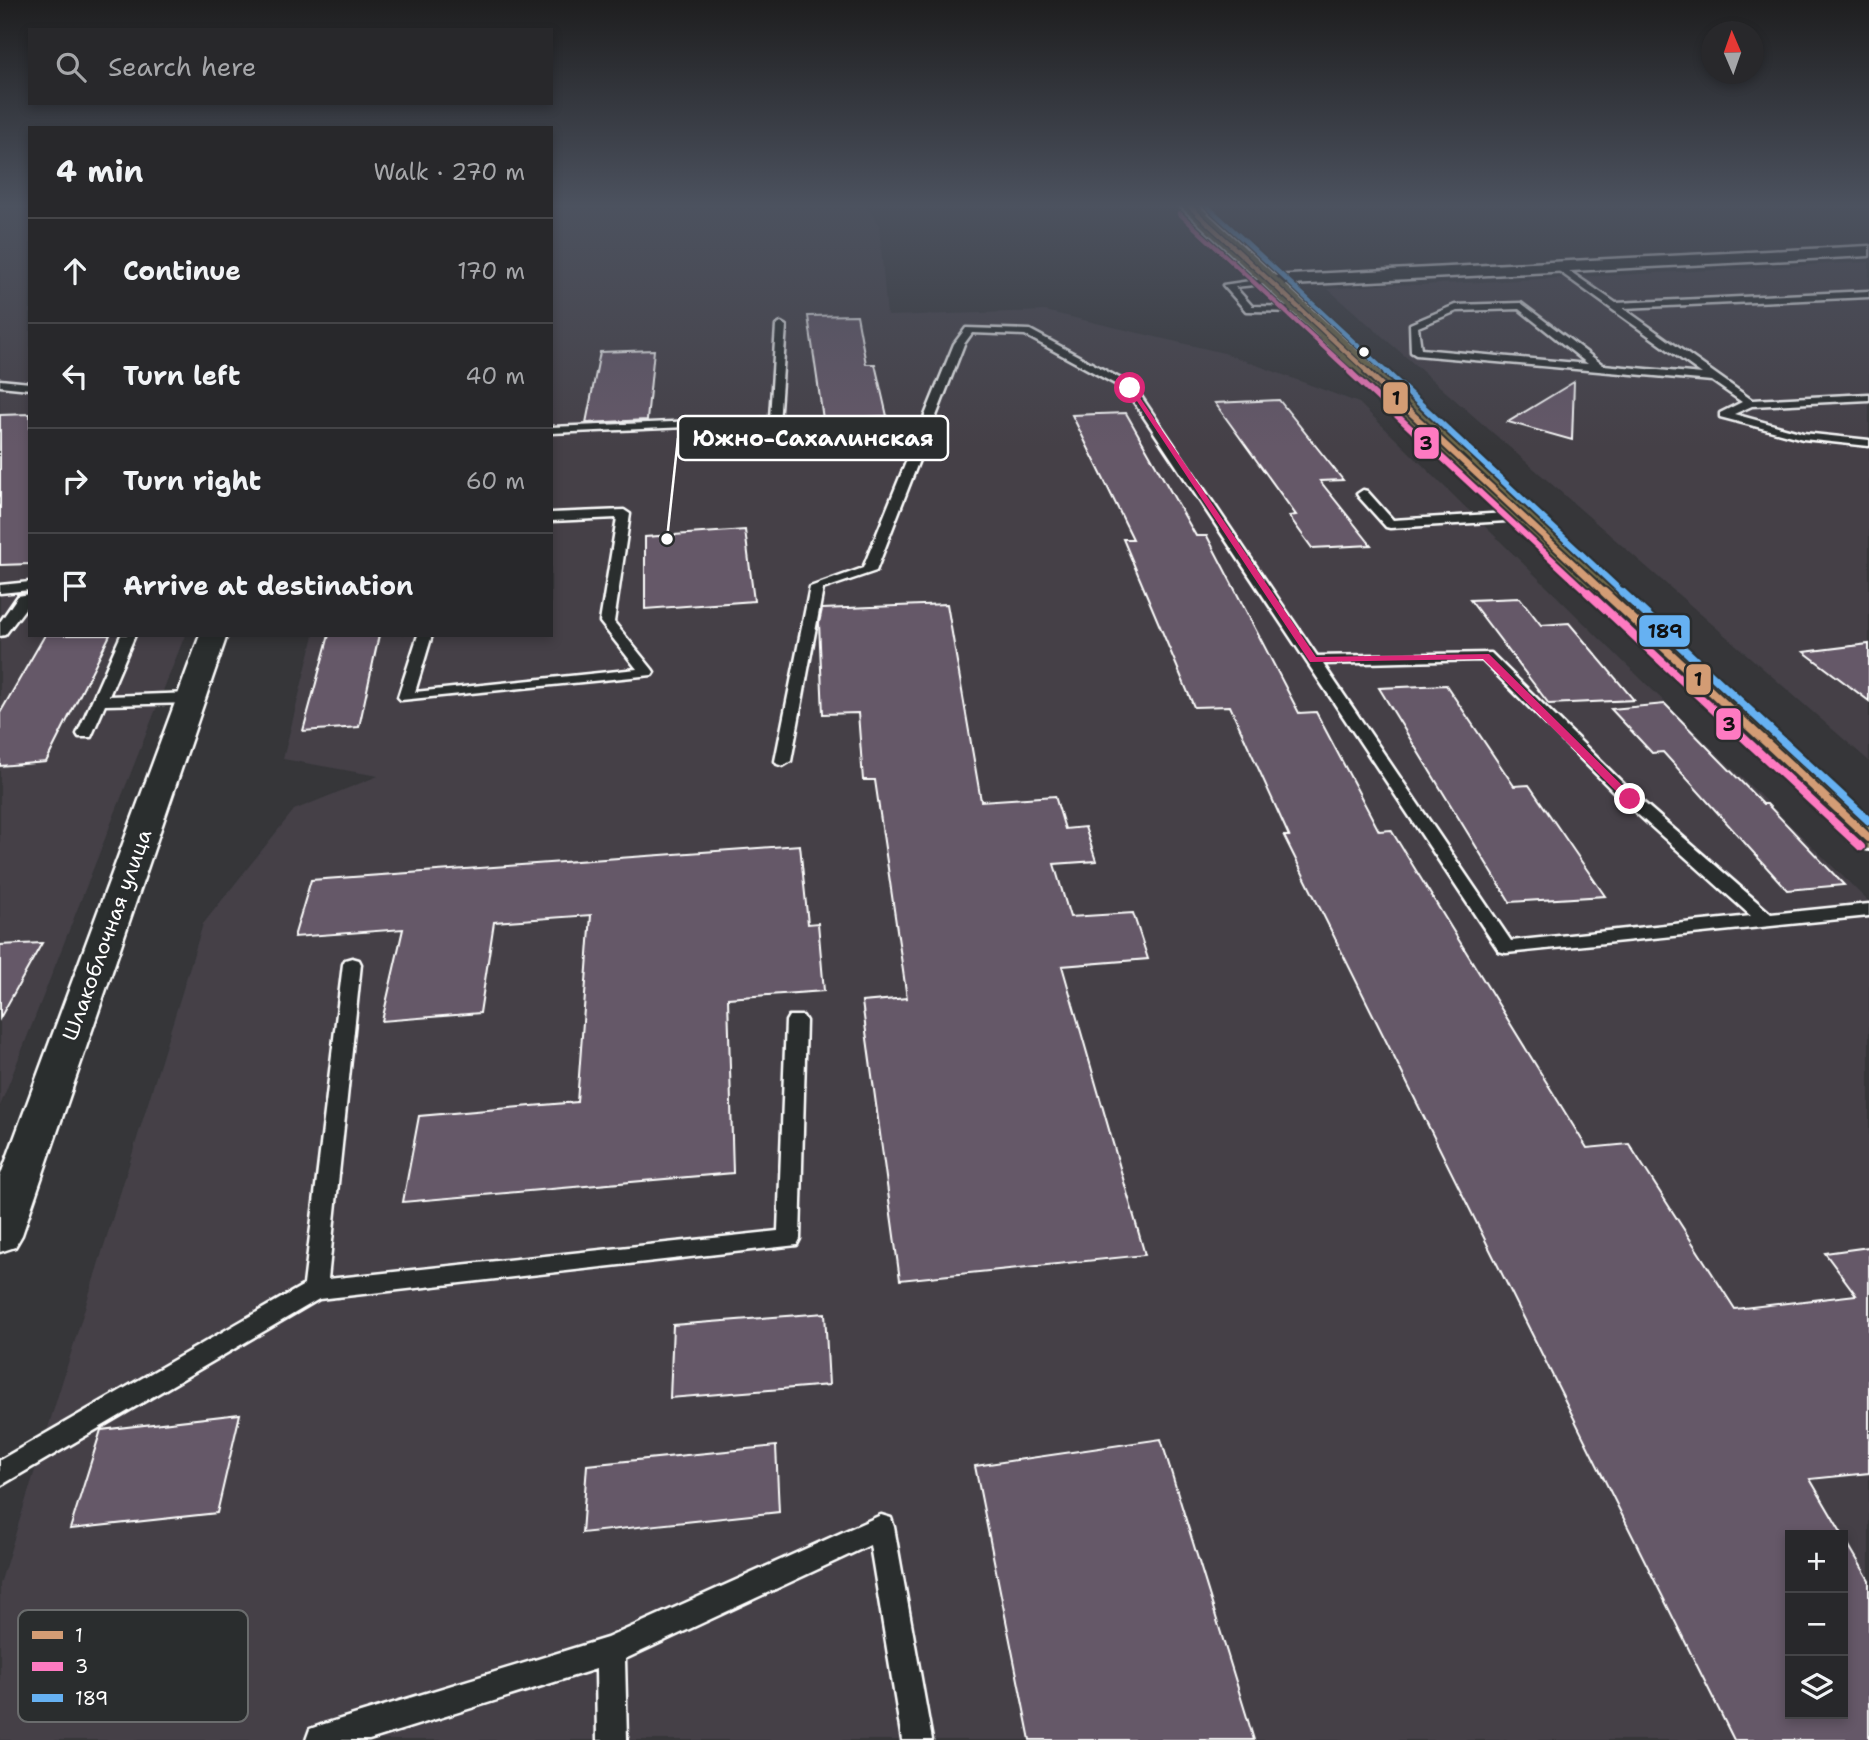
<!DOCTYPE html>
<meta charset="utf-8">
<style>
:root{--surface:#28282b;--page:#303033;--text:#f1f3f6;--muted:#a5a6a9;--line:#444447}
body{margin:0;font-family:"Shantell Sans",sans-serif;background:var(--page);color:var(--text)}
.controls{position:absolute;right:21px;bottom:21px;display:grid;overflow:hidden;border-radius:0px;box-shadow:0 4px 10px #0003}
.controls button{width:63px;height:63px;display:grid;place-items:center;padding:0;border:0;border-bottom:2px solid var(--line);background:var(--surface);color:var(--text);font:35px sans-serif}
.compass{position:absolute;left:1701px;top:21px;width:63px;height:63px;border-radius:50%;background:var(--surface);box-shadow:0 4px 10px #0003;rotate:358deg}
.stop{position:absolute;width:21px;height:21px;margin:-16px;border:5px solid #db2777;border-radius:50%;background:#fff}
.stop.end{background:#db2777;border-color:#fff;box-shadow:0 2px 7px #0008}
.list{margin:0;padding:0;list-style:none}
h2{display:flex;justify-content:space-between;align-items:center;height:91px;margin:0;padding:0 28px;font-size:30px}
h2 small{font-size:23px;font-weight:400;color:var(--muted)}
.list li{display:grid;grid-template-columns:46px 1fr auto;gap:21px;align-items:center;box-sizing:border-box;height:105px;padding:0 28px;border-top:2px solid var(--line)}
.list b{display:block;font-size:26px;white-space:nowrap}
.list em{font-size:23px;font-style:normal;color:var(--muted)}
.icon{flex:none;width:38px;height:38px;fill:none;stroke:currentColor;stroke-width:2;stroke-linecap:round;stroke-linejoin:round}
.map{position:relative;flex:none;width:1869px;height:1740px;overflow:hidden}
.search{position:absolute;background:var(--surface);box-shadow:0 4px 10px #0003;left:28px;top:28px;width:525px;height:77px;display:flex;align-items:center;gap:18px;box-sizing:border-box;padding:0 24px;border-radius:0px;color:var(--muted);font-size:26px}
.panel{position:absolute;background:var(--surface);box-shadow:0 4px 10px #0003;left:28px;top:126px;width:525px;height:511px;border-radius:0px}
.map>svg:first-child{display:block}
</style>
<div class="map">
<svg width="1869" height="1740" viewBox="0 0 1869 1740">
<rect width="100%" height="100%" fill="#363639"/>
<filter id="ink" filterUnits="userSpaceOnUse"><feTurbulence type="fractalNoise" baseFrequency=".0143" numOctaves="2"/><feDisplacementMap in="SourceGraphic" scale="14" xChannelSelector="R" yChannelSelector="G"/><feConvolveMatrix kernelMatrix="1 2 1 2 8 2 1 2 1" color-interpolation-filters="sRGB"/></filter>
<g filter="url(#ink)">
<path fill="#444047" fill-rule="evenodd" d="M 0,204 L 30,204 L 30,635 L 185,635 L 0,1106 Z
M 551,204 L 865,204 L 879,225 L 887,316 L 1045,311 L 1224,353 L 1359,403 L 1869,902 L 1869,1740 L 0,1740 L 0,1584 L 203,924 L 294,810 L 378,776 L 283,759 L 314,635 L 551,635 ZM 1790,1535 L 1843,1535 L 1843,1714 L 1790,1714 Z
M 1869,262 L 1869,761 L 1328,289 L 1391,284 L 1422,285 Z"/>
<path fill="#655867" stroke="#fff" stroke-width="2" fill-rule="evenodd" d="M 857,315 L 866,364 L 875,364 L 887,416 L 823,419 L 808,316 Z
M 654,350 L 647,420 L 586,423 L 600,352 Z
M 1574,382 L 1572,440 L 1508,422 Z
M 1279,400 L 1343,480 L 1320,481 L 1371,545 L 1312,548 L 1289,516 L 1296,515 L 1215,403 Z
M 1126,413 L 1196,536 L 1207,536 L 1299,713 L 1316,712 L 1379,831 L 1391,830 L 1587,1148 L 1629,1144 L 1735,1309 L 1856,1295 L 1825,1253 L 1869,1247 L 1869,1473 L 1810,1479 L 1869,1580 L 1869,1740 L 1734,1740 L 1284,836 L 1289,836 L 1230,706 L 1194,707 L 1123,539 L 1133,539 L 1072,415 ZM 1790,1535 L 1843,1535 L 1843,1714 L 1790,1714 Z
M 30,414 L 30,564 L 0,565 L 0,415 Z
M 745,530 L 754,601 L 645,609 L 645,537 Z
M 1520,598 L 1541,625 L 1569,623 L 1634,700 L 1549,704 L 1470,600 Z
M 947,604 L 981,801 L 1055,796 L 1065,829 L 1085,827 L 1096,861 L 1054,864 L 1070,917 L 1133,913 L 1148,959 L 1062,966 L 1145,1255 L 900,1280 L 862,1002 L 907,998 L 875,780 L 863,780 L 858,713 L 823,714 L 819,623 L 822,609 Z
M 45,635 L 110,635 L 46,762 L 0,766 L 0,713 Z
M 329,635 L 379,635 L 359,727 L 303,731 Z
M 1869,644 L 1869,701 L 1804,652 Z
M 1446,685 L 1514,786 L 1529,785 L 1605,896 L 1510,902 L 1379,688 Z
M 1665,704 L 1763,804 L 1767,804 L 1844,885 L 1787,890 L 1663,752 L 1652,753 L 1611,709 Z
M 800,845 L 808,924 L 818,923 L 824,991 L 728,998 L 733,1173 L 403,1202 L 419,1116 L 577,1102 L 591,915 L 494,922 L 480,1013 L 382,1021 L 403,929 L 294,937 L 311,880 Z
M 42,943 L 0,1018 L 0,945 Z
M 825,1313 L 829,1385 L 670,1398 L 673,1325 Z
M 240,1414 L 217,1513 L 70,1529 L 101,1430 Z
M 1161,1439 L 1254,1740 L 1030,1740 L 975,1466 Z
M 776,1446 L 779,1512 L 582,1533 L 587,1465 Z"/>
<g fill="none" stroke-linecap="round" stroke-linejoin="round">
<defs>
<path id="lane" d="M 1559,264 L 1616,303 L 1869,291 L 1869,297 L 1623,308 L 1752,400 L 1869,394 L 1869,400 L 1752,406 L 1734,414 L 1803,433 L 1869,440 L 1869,446 L 1803,439 L 1720,417 L 1720,413 L 1742,402 L 1712,381 L 1416,355 L 1411,352 L 1410,324 L 1455,305 L 1521,303 L 1603,365 L 1702,374 L 1556,269 L 1555,267 ZM 1519,309 L 1588,364 L 1421,349 L 1418,327 L 1457,311 Z
M 1270,278 L 1275,281 L 1273,283 L 1235,287 L 1252,306 L 1301,307 L 1306,310 L 1304,312 L 1246,311 L 1223,285 Z
M 781,323 L 786,326 L 779,423 L 551,433 L 551,427 L 770,418 L 776,326 Z
M 966,328 L 1030,330 L 1134,386 L 1317,656 L 1491,653 L 1636,796 L 1771,914 L 1869,904 L 1869,916 L 1506,953 L 1499,951 L 1126,390 L 1025,335 L 972,333 L 964,344 L 876,571 L 823,589 L 791,761 L 783,766 L 777,764 L 775,761 L 810,587 L 863,568 L 954,344 ZM 1482,660 L 1624,802 L 1751,916 L 1511,941 L 1323,664 Z
M 0,380 L 30,383 L 30,389 L 0,386 Z
M 1363,490 L 1367,491 L 1393,520 L 1523,512 L 1529,516 L 1523,520 L 1390,528 L 1386,527 L 1359,497 L 1357,494 Z
M 624,510 L 630,514 L 614,622 L 652,669 L 654,672 L 652,675 L 401,700 L 398,697 L 418,635 L 432,635 L 415,692 L 637,669 L 600,622 L 617,518 L 551,521 L 551,513 Z
M 30,582 L 30,590 L 0,593 L 0,585 Z
M 30,594 L 30,602 L 5,635 L 0,636 L 0,622 L 18,596 Z
M 121,635 L 135,635 L 109,696 L 192,693 L 200,698 L 192,703 L 105,705 L 91,737 L 79,737 L 77,734 Z
M 352,958 L 359,960 L 361,964 L 328,1279 L 778,1231 L 786,1021 L 789,1016 L 803,1016 L 806,1021 L 800,1239 L 797,1245 L 319,1299 L 0,1486 L 0,1460 L 304,1285 L 343,964 L 345,960 Z
M 881,1515 L 891,1518 L 894,1527 L 932,1740 L 902,1740 L 870,1545 L 625,1659 L 627,1740 L 597,1740 L 596,1669 L 369,1740 L 306,1740 L 310,1729 L 321,1725 L 607,1638 Z"/>
<path id="street" d="M 1869,246 L 1869,256 L 1270,286 L 1261,281 L 1270,276 Z
M 200,635 L 227,635 L 22,1235 L 15,1247 L 0,1252 L 0,1177 Z"/>
<path id="primary" d="M 1178,204 L 1197,204 L 1869,818 L 1869,849 L 1856,846 Z"/>
</defs>
<use href="#lane" stroke="#fff" stroke-width="5"/>
<use href="#street" stroke="#fff" stroke-width="5"/>
<use href="#primary" stroke="#fff" stroke-width="6"/>
<use href="#lane" fill="#2a2d2e" fill-rule="evenodd"/>
<use href="#street" fill="#2a2d2e" fill-rule="evenodd"/>
<use href="#primary" fill="#736c4b" fill-rule="evenodd"/>
<defs>
<path id="bus-1-far2" d="M 1187,204 L 1369,373"/>
<path id="bus-1-far1" d="M 1367,372 L 1606,594"/>
<path id="bus-1" d="M 1604,592 L 1869,838"/>
<path id="bus-2-far2" d="M 1179,213 L 1352,373"/>
<path id="bus-2-far1" d="M 1350,372 L 1589,594"/>
<path id="bus-2" d="M 1587,592 L 1861,847"/>
<path id="bus-3-far2" d="M 1205,204 L 1387,373"/>
<path id="bus-3-far1" d="M 1386,372 L 1624,594"/>
<path id="bus-3" d="M 1622,592 L 1869,821"/>
</defs>
<use href="#bus-1-far2" stroke="#2a2d2e" stroke-width="7"/>
<use href="#bus-1-far1" stroke="#2a2d2e" stroke-width="10"/>
<use href="#bus-1" stroke="#2a2d2e" stroke-width="12"/>
<use href="#bus-2-far2" stroke="#2a2d2e" stroke-width="7"/>
<use href="#bus-2-far1" stroke="#2a2d2e" stroke-width="10"/>
<use href="#bus-2" stroke="#2a2d2e" stroke-width="12"/>
<use href="#bus-3-far2" stroke="#2a2d2e" stroke-width="7"/>
<use href="#bus-3-far1" stroke="#2a2d2e" stroke-width="10"/>
<use href="#bus-3" stroke="#2a2d2e" stroke-width="12"/>
<use href="#bus-1-far2" stroke="#d39c74" stroke-width="4.5"/>
<use href="#bus-1-far1" stroke="#d39c74" stroke-width="6"/>
<use href="#bus-1" stroke="#d39c74" stroke-width="8"/>
<use href="#bus-2-far2" stroke="#fe7ac1" stroke-width="4.5"/>
<use href="#bus-2-far1" stroke="#fe7ac1" stroke-width="6"/>
<use href="#bus-2" stroke="#fe7ac1" stroke-width="8"/>
<use href="#bus-3-far2" stroke="#66b1f2" stroke-width="4.5"/>
<use href="#bus-3-far1" stroke="#66b1f2" stroke-width="6"/>
<use href="#bus-3" stroke="#66b1f2" stroke-width="8"/>
</g>
</g>
<linearGradient id="sky" x2="0" y2="1"><stop stop-color="#1e1e1f"/><stop offset="0.46" stop-color="#4c525f"/><stop offset="1" stop-color="#4c525f" stop-opacity="0"/></linearGradient>
<rect width="1869" height="447" fill="url(#sky)"/>
<path fill="#db2777" d="M 1127,386 L 1132,386 L 1316,657 L 1489,654 L 1634,797 L 1634,801 L 1626,801 L 1483,659 L 1310,662 Z"/>
<circle fill="#fff" stroke="#2a2d2e" stroke-width="2.5" cx="1364" cy="352" r="6"/>
<g text-anchor="middle" stroke-width="5" stroke-linejoin="round" paint-order="stroke">
<g font-size="21" fill="#fff" stroke="#2a2d2e">
<text transform="translate(107 935) rotate(-70)" y="7">Шлакоблочная улица</text>
</g>
</g>
<rect x="18" y="1610" width="230" height="112" rx="10" fill="#2a2d2e" stroke="#6a6c6d" stroke-width="2"/>
<rect x="32" y="1631" width="31" height="8" fill="#d39c74"/>
<rect x="32" y="1662" width="31" height="9" fill="#fe7ac1"/>
<rect x="32" y="1694" width="31" height="8" fill="#66b1f2"/>
<g font-size="19" fill="#fff">
<text x="75" y="1642">1</text>
<text x="75" y="1673">3</text>
<text x="75" y="1705">189</text>
</g>
<path fill="none" stroke="#fff" stroke-width="2.5" d="M667 539L678 438"/>
<circle fill="#fff" stroke="#2a2d2e" stroke-width="2.5" cx="667" cy="539" r="7"/>
<rect fill="#2a2d2e" stroke="#fff" stroke-width="2.5" x="678" y="416" width="270" height="44" rx="7"/>
<g font-size="23" text-anchor="middle" font-weight="bold" fill="#fff">
<text x="813" y="446">Южно-Сахалинская</text>
</g>
<g stroke="#2a2d2e" stroke-width="2.5">
<rect x="1382" y="381" width="27" height="34" rx="7" fill="#d39c74"/>
<rect x="1413" y="426" width="27" height="34" rx="7" fill="#fe7ac1"/>
<rect x="1638" y="614" width="53" height="34" rx="7" fill="#66b1f2"/>
<rect x="1685" y="663" width="27" height="33" rx="7" fill="#d39c74"/>
<rect x="1715" y="707" width="27" height="34" rx="7" fill="#fe7ac1"/>
</g>
<g font-size="19" text-anchor="middle" font-weight="bold" fill="#111">
<text x="1396" y="405">1</text>
<text x="1426" y="450">3</text>
<text x="1665" y="638">189</text>
<text x="1698" y="686">1</text>
<text x="1729" y="731">3</text>
</g>
</svg>
<div class="controls">
<button>+</button>
<button>−</button>
<button><svg class="icon" aria-label="layers" viewBox="0 0 24 24"><path d="M12 4l9 5-9 5-9-5zM3 14l9 5 9-5"/></svg></button>
</div>
<svg class="compass" viewBox="-18 -18 36 36"><path d="M0-13l5 13h-10z" fill="#e53935"/><path d="M0 13l5-13h-10z" fill="#a5a6a9"/></svg>
<div class="stop" style="left:1130px;top:388px"></div>
<div class="stop end" style="left:1630px;top:799px"></div>
<div class="search"><svg class="icon" aria-label="search" viewBox="0 0 24 24"><circle cx="10" cy="10" r="6"/><path d="M15 15l6 6"/></svg>Search here</div>
<section class="panel">
<h2>4 min<small>Walk · 270 m</small></h2>
<ul class="list">
<li><svg class="icon" aria-label="ahead" viewBox="0 0 24 24"><path d="M12 20V5M6 11l6-6 6 6"/></svg><div><b>Continue</b></div><em>170 m</em></li>
<li><svg class="icon" aria-label="left" viewBox="0 0 24 24"><path d="M17 20v-9H6M10 6l-5 5 5 5"/></svg><div><b>Turn left</b></div><em>40 m</em></li>
<li><svg class="icon" aria-label="right" viewBox="0 0 24 24"><path d="M7 20v-9h11M14 6l5 5-5 5"/></svg><div><b>Turn right</b></div><em>60 m</em></li>
<li><svg class="icon" aria-label="arrive" viewBox="0 0 24 24"><path d="M6 21V4h12l-3 4 3 4H6"/></svg><div><b>Arrive at destination</b></div></li>
</ul>
</section>
</div>
